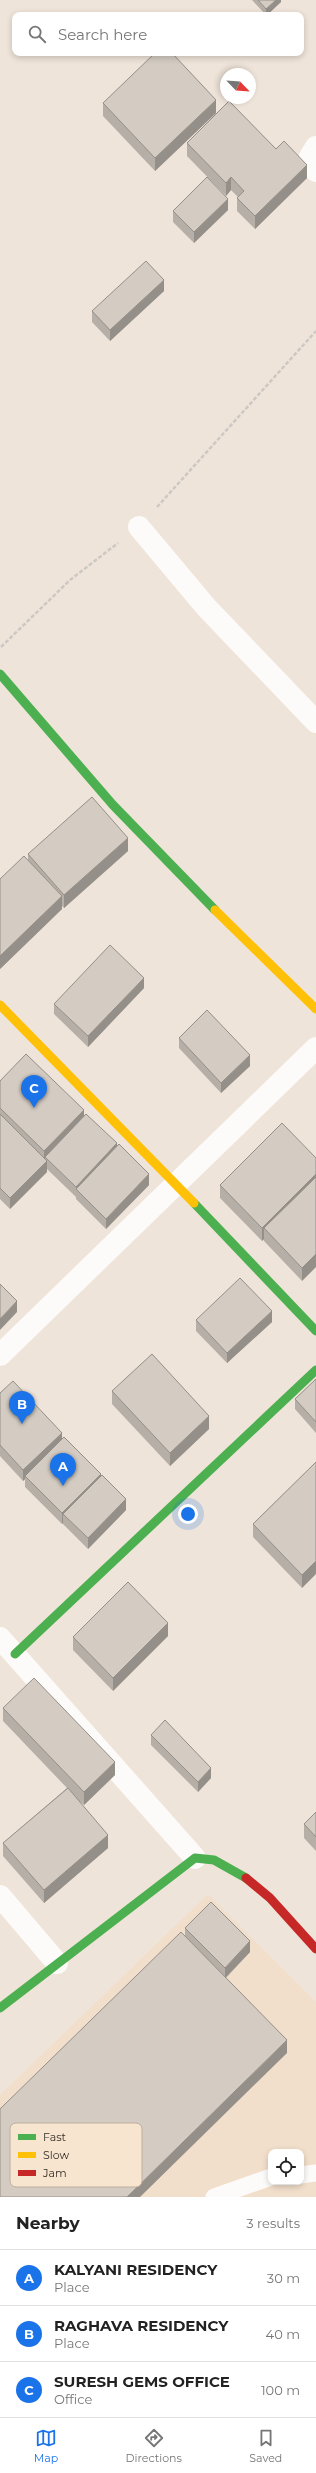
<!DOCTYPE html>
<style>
:root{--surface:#fff;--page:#f6f6f6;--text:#222;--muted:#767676;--line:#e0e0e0;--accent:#1a73e8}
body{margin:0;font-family:Montserrat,sans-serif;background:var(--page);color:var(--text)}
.controls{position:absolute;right:12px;bottom:12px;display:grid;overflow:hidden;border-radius:8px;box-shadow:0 2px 6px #0003}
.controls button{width:36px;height:36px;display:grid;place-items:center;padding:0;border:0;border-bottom:1px solid var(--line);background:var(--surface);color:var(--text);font:20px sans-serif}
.compass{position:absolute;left:220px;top:68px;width:36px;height:36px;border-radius:50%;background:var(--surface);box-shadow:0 2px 6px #0003;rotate:115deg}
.you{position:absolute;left:188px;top:1514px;width:14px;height:14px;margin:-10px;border:3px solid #fff;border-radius:50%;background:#1a73e8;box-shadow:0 0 0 6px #1a73e833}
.badge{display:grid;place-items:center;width:26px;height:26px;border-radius:50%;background:var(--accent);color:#fff;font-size:13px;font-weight:700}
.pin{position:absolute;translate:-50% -33px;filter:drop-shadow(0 1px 2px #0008)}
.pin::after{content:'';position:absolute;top:21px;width:14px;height:12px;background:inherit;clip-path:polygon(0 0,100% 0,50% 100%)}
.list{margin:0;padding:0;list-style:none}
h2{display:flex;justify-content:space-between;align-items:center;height:52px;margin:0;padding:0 16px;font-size:17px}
h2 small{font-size:13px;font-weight:400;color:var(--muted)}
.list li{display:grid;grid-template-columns:26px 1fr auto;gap:12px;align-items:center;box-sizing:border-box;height:56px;padding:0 16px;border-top:1px solid var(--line)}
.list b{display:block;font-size:15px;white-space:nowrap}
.list p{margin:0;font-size:13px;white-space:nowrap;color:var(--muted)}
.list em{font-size:13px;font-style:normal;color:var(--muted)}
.icon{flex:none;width:22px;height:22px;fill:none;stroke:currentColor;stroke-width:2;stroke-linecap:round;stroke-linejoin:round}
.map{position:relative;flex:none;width:316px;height:2197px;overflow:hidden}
.search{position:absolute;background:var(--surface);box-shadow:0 2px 6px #0003;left:12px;right:12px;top:12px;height:44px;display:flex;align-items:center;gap:10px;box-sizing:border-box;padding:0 14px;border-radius:8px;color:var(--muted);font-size:15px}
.sheet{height:220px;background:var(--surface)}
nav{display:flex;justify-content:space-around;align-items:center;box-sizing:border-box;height:56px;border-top:1px solid var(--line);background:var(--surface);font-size:11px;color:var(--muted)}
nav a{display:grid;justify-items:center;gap:2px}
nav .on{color:var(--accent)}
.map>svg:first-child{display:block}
</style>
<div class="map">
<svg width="316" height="2197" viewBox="0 0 316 2197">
<rect width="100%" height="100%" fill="#efe4d9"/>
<path fill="#f2dfcb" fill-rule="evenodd" d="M 208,1894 L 316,2002 L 316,2197 L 0,2197 L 0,2095 ZM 271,2152 L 301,2152 L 301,2182 L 271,2182 Z"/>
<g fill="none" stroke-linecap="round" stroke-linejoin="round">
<path stroke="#ccc8c3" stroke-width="2.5" stroke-dasharray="4 2" stroke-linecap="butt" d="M 157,507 L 316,331
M 1,647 L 70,580 L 118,543"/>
<path stroke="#fdfbf9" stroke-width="17" d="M 301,2175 L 316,2173
M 214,2197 L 271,2177"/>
<path stroke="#fdfbf9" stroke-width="22" d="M 316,147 L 310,157 L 312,166 L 316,171
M 139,527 L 206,607 L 316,722
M 0,1355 L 316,1048
M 0,1638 L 195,1858
M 0,1896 L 57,1963"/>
<path stroke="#4caf50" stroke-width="9" d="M 0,674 L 113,805 L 215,910
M 194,1203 L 316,1331
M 15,1654 L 316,1370
M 0,2008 L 195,1858 L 214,1860 L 246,1878"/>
<path stroke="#ffc107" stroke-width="9" d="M 215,910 L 316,1009
M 0,1005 L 194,1203"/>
<path stroke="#c62828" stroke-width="9" d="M 246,1878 L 270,1898 L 316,1949"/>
</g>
<path fill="#b6afa8" d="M 252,0 L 281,0 L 281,2 L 267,15 L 266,15 Z
M 103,103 L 216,113 L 155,171 L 103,116 Z
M 187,143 L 276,149 L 307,178 L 255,229 L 237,211 L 237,198 L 238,197 L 231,190 L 226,196 L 187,156 Z
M 228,210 L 194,243 L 173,222 L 173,211 Z
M 164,291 L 110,341 L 92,322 L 92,311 Z
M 128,851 L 64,908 L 62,906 L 62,909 L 0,969 L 28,860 L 28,854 Z
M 144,988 L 88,1047 L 54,1014 L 54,1004 Z
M 179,1038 L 250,1066 L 221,1093 L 179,1048 Z
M 0,1081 L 84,1116 L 117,1145 L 149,1185 L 106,1229 L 76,1199 L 76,1197 L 47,1169 L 47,1172 L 10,1209 L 0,1199 Z
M 316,1158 L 302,1281 L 264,1241 L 264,1239 L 262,1241 L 220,1198 L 220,1185 Z
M 196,1320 L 272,1322 L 227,1363 L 196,1331 Z
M 316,1379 L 316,1433 L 295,1409 L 295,1399 Z
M 112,1391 L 209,1429 L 170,1466 L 112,1404 Z
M 0,1393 L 62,1439 L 101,1476 L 126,1510 L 88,1549 L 63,1524 L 63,1523 L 62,1524 L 25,1487 L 25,1479 L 23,1481 L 0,1456 Z
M 316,1462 L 302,1588 L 253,1537 L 253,1524 Z
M 168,1636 L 113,1691 L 73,1650 L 73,1637 Z
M 3,1708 L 115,1775 L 84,1805 L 78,1800 L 108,1848 L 44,1903 L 3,1856 L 3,1843 L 67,1788 L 3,1721 Z
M 151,1735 L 211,1778 L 198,1792 L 151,1745 Z
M 316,1812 L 316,1851 L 304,1838 L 304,1824 Z
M 185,1928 L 250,1952 L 226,1978 L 287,2053 L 185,1936 Z"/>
<path fill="#948f88" d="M 276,0 L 281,0 L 281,2 L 267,15 L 266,15 L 266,9 Z
M 216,100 L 216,113 L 155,171 L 155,158 Z
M 307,165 L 307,178 L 255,229 L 255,216 Z
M 231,177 L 231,190 L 226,196 L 226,183 Z
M 228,199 L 228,210 L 194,243 L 194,232 Z
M 164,280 L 164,291 L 110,341 L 110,330 Z
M 128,838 L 128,851 L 64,908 L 64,895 Z
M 62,896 L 62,909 L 0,969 L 0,956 Z
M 144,978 L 144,988 L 88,1047 L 88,1036 Z
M 250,1055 L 250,1066 L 221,1093 L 221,1083 Z
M 84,1110 L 84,1123 L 45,1157 L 45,1163 L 47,1161 L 47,1172 L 10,1209 L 10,1198 L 44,1163 L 44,1151 Z
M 117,1143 L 117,1154 L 76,1189 L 76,1197 L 76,1187 Z
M 149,1174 L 149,1185 L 106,1229 L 106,1219 Z
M 316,1174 L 316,1187 L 264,1228 L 264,1239 L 262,1241 L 262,1228 Z
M 316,1254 L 316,1267 L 302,1281 L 302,1268 Z
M 17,1301 L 17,1312 L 0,1330 L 0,1319 Z
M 272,1311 L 272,1322 L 227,1363 L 227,1353 Z
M 209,1416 L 209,1429 L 170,1466 L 170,1453 Z
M 62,1433 L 62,1444 L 25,1476 L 25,1479 L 23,1481 L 23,1470 Z
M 101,1474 L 101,1485 L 63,1514 L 63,1523 L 62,1524 L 62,1513 Z
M 126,1499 L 126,1510 L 88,1549 L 88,1538 Z
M 316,1561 L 316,1574 L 302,1588 L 302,1575 Z
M 168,1623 L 168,1636 L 113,1691 L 113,1678 Z
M 115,1762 L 115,1775 L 84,1805 L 84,1792 Z
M 211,1768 L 211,1778 L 198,1792 L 198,1782 Z
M 108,1835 L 108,1848 L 44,1903 L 44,1890 Z
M 250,1941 L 250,1952 L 225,1978 L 225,1968 Z
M 287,2040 L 287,2053 L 140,2197 L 127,2197 Z"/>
<path fill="#d4ccc3" stroke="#948f88" d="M 258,0 L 276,0 L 266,9 Z
M 155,53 L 172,53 L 216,100 L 155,158 L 103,103 Z
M 229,101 L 276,149 L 284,141 L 307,165 L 255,216 L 237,198 L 244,191 L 231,177 L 226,183 L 187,143 Z
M 207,177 L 228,199 L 194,232 L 173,211 Z
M 146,261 L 164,280 L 110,330 L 92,311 Z
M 92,797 L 128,838 L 64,895 L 28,854 Z
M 24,856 L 62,896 L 0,956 L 0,879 Z
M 110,945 L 144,978 L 88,1036 L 54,1004 Z
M 207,1010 L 250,1055 L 221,1083 L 179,1038 Z
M 26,1054 L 84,1110 L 44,1151 L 0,1108 L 0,1081 Z
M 0,1114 L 47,1161 L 10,1198 L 0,1188 Z
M 86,1114 L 117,1143 L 76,1187 L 45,1157 Z
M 282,1123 L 316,1158 L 316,1174 L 262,1228 L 220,1185 Z
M 119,1144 L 149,1174 L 106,1219 L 76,1189 Z
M 316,1177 L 316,1254 L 302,1268 L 264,1228 Z
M 240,1278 L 272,1311 L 227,1353 L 196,1320 Z
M 0,1284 L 17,1301 L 0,1319 Z
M 152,1354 L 209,1416 L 170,1453 L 112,1391 Z
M 316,1379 L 316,1422 L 295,1399 Z
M 13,1381 L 62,1433 L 23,1470 L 0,1445 L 0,1393 Z
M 64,1437 L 101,1474 L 62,1513 L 25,1476 Z
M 316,1462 L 316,1561 L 302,1575 L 253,1524 Z
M 102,1475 L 126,1499 L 88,1538 L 63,1514 Z
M 128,1582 L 168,1623 L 113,1678 L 73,1637 Z
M 34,1678 L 115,1762 L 84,1792 L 3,1708 Z
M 165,1720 L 211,1768 L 198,1782 L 151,1735 Z
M 68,1788 L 108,1835 L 44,1890 L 3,1843 Z
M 316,1812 L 316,1837 L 304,1824 Z
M 211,1902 L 250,1941 L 225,1968 L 185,1928 Z
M 181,1932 L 287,2040 L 127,2197 L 0,2197 L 0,2109 Z"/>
<rect x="10" y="2123" width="132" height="64" rx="6" fill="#f8e5d0" stroke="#beae9d" stroke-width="1"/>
<rect x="18" y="2134" width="18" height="6" fill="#4caf50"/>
<rect x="18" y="2152" width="18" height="6" fill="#ffc107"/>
<rect x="18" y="2170" width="18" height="6" fill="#c62828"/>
<g font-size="11" fill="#352e26">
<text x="43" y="2141">Fast</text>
<text x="43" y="2159">Slow</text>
<text x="43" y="2177">Jam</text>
</g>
</svg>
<div class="controls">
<button><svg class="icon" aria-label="locate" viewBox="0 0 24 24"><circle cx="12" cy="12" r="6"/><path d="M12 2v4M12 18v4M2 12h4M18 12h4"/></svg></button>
</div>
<svg class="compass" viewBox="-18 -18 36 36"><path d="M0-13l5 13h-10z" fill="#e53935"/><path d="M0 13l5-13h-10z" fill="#767676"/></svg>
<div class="you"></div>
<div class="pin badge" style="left:63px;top:1486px">A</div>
<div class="pin badge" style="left:22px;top:1424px">B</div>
<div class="pin badge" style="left:34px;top:1108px">C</div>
<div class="search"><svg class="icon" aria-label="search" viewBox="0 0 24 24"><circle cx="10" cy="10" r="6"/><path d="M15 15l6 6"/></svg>Search here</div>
</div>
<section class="sheet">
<h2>Nearby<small>3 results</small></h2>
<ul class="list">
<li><span class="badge">A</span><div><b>KALYANI RESIDENCY</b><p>Place</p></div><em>30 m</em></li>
<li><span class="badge">B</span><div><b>RAGHAVA RESIDENCY</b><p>Place</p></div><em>40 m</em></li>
<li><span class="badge">C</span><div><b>SURESH GEMS OFFICE</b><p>Office</p></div><em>100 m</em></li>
</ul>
</section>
<nav>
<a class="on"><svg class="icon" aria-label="map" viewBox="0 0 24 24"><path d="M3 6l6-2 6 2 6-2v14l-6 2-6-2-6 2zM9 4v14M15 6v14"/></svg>Map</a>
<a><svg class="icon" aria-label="directions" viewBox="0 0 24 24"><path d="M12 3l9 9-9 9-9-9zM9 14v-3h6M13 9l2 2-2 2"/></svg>Directions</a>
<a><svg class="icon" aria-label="saved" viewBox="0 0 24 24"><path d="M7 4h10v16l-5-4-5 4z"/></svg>Saved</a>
</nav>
